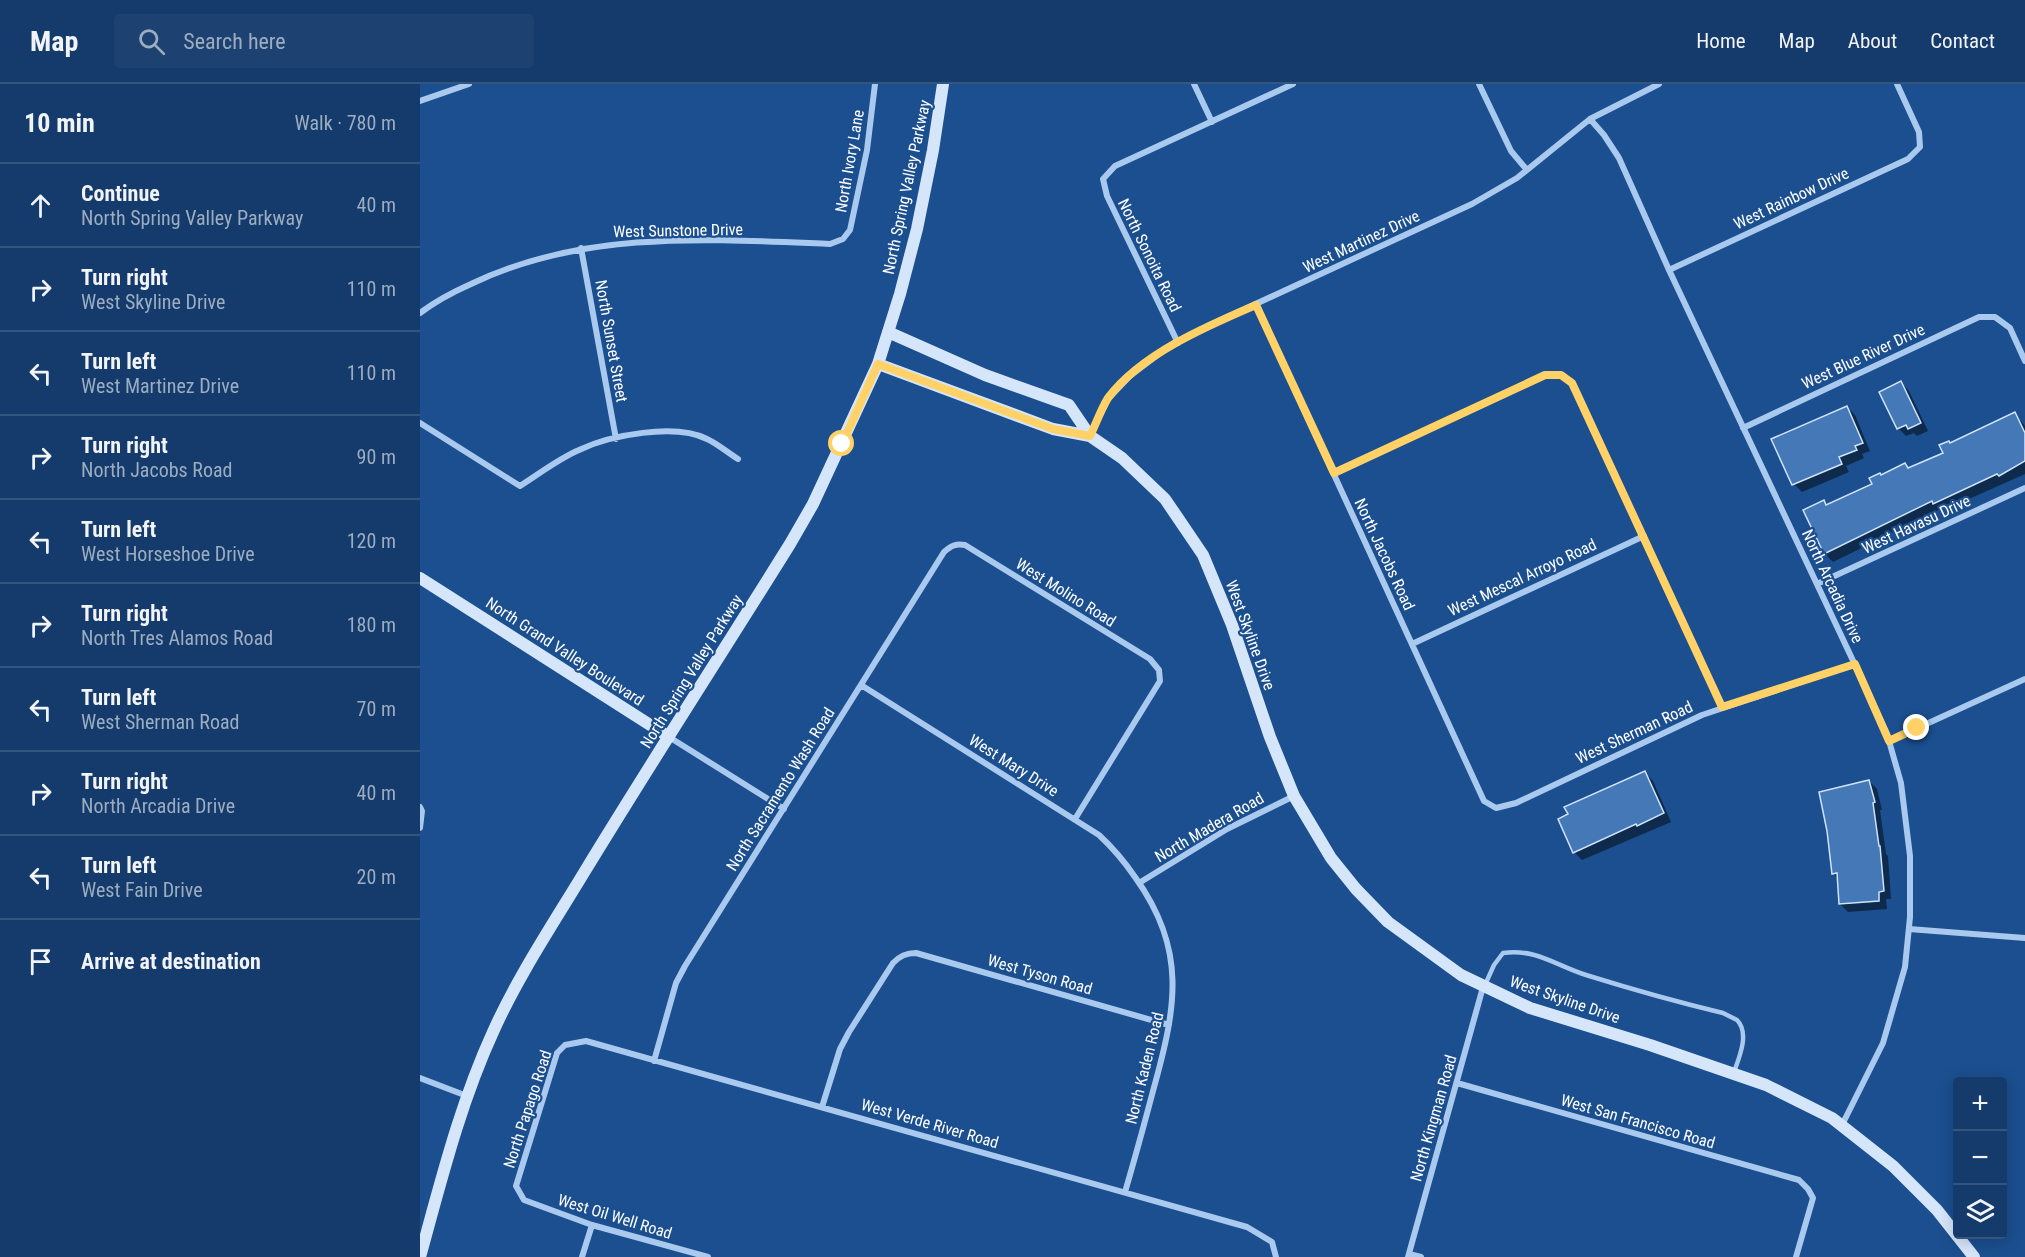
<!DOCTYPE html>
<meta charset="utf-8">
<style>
:root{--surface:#143b6b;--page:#1d4271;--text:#f1f3f6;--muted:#9dadc1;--line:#33557e}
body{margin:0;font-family:"Roboto Condensed",sans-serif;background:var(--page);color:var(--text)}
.controls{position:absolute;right:18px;bottom:18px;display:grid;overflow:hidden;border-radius:6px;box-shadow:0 3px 15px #0003}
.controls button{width:54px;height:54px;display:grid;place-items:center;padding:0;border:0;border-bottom:2px solid var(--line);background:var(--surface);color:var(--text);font:30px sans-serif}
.stop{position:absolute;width:18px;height:18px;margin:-14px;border:4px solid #ffd166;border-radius:50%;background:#fff}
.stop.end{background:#ffd166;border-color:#fff;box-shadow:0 2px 6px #0008}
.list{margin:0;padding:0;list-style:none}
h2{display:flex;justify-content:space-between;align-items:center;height:78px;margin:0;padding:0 24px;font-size:26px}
h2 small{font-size:20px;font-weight:400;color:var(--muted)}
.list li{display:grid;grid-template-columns:39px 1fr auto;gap:18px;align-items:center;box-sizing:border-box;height:84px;padding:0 24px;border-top:2px solid var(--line)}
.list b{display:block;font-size:22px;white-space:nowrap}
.list p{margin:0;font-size:20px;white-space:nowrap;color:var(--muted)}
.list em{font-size:20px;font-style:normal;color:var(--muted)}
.icon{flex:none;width:33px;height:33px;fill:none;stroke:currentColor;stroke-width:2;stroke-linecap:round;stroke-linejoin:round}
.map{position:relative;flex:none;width:1605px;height:1173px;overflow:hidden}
header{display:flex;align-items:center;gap:36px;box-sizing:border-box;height:84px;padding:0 30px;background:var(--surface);border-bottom:2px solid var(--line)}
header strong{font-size:28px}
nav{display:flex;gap:33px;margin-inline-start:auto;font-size:21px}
.search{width:420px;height:54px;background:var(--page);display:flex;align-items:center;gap:15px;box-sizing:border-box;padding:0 21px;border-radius:6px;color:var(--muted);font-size:22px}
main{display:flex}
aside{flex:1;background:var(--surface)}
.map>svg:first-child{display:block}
</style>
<header>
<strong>Map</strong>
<div class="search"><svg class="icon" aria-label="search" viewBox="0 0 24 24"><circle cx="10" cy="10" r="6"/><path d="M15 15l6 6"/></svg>Search here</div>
<nav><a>Home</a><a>Map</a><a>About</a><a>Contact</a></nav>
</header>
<main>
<aside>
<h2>10 min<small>Walk · 780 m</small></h2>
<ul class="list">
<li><svg class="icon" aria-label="ahead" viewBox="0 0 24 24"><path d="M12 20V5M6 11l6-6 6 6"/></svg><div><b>Continue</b><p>North Spring Valley Parkway</p></div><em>40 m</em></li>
<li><svg class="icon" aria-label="right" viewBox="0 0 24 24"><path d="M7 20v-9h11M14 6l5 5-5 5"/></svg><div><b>Turn right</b><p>West Skyline Drive</p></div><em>110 m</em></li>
<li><svg class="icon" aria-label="left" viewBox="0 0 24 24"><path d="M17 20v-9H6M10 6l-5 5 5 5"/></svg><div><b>Turn left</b><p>West Martinez Drive</p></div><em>110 m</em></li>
<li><svg class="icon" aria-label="right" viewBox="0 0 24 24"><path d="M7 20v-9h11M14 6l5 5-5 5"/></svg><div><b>Turn right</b><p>North Jacobs Road</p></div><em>90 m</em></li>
<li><svg class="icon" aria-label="left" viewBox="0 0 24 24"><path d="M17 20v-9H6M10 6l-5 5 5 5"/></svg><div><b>Turn left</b><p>West Horseshoe Drive</p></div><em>120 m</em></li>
<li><svg class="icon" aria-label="right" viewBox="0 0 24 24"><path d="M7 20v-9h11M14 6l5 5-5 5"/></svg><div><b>Turn right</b><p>North Tres Alamos Road</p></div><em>180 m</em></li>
<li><svg class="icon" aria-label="left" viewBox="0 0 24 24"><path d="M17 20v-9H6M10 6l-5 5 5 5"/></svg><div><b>Turn left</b><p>West Sherman Road</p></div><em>70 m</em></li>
<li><svg class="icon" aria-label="right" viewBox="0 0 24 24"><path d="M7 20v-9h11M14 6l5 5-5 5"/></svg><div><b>Turn right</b><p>North Arcadia Drive</p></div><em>40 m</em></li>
<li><svg class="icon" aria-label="left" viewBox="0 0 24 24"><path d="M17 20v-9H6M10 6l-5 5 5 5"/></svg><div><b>Turn left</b><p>West Fain Drive</p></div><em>20 m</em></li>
<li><svg class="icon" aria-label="arrive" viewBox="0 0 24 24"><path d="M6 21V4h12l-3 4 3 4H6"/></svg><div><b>Arrive at destination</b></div></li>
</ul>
</aside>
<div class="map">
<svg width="1605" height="1173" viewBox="0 0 1605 1173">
<rect width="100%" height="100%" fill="#1b4f8f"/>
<path fill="#0007" d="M 1481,299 L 1489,307 L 1508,347 L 1497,352 L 1494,349 L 1486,352 L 1478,344 Z
M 1427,323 L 1435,331 L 1450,367 L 1442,370 L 1444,374 L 1426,382 L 1429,388 L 1382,408 L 1374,400 Z
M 1595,330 L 1605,342 L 1605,390 L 1522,427 L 1521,425 L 1413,478 L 1405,470 L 1385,427 L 1404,418 L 1407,422 L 1454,401 L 1461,392 L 1485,381 L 1490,385 L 1525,369 L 1531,360 Z
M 1225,689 L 1233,697 L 1251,738 L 1162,776 L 1154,768 Z
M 1449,697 L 1457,705 L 1462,726 L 1460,726 L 1466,770 L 1468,772 L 1471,815 L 1466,815 L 1467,825 L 1428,828 L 1420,820 L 1418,795 L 1413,789 Z"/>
<path fill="#4478b7" stroke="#cfe3fa" stroke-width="1.5" d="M 1481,297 L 1501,339 L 1488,345 L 1486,341 L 1477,345 L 1459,308 Z
M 1427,322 L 1443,359 L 1435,362 L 1437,366 L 1419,373 L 1422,380 L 1372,401 L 1351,355 Z
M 1595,328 L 1605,349 L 1605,377 L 1579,392 L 1577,390 L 1513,420 L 1512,417 L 1404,470 L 1383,426 L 1404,416 L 1406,421 L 1452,400 L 1449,394 L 1460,389 L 1461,391 L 1485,379 L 1488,384 L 1523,369 L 1519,361 L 1529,357 L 1530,359 Z
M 1225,687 L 1244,729 L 1217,742 L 1216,740 L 1153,769 L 1138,735 L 1148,730 L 1144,723 Z
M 1449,696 L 1455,718 L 1453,719 L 1459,762 L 1460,762 L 1464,807 L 1459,808 L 1459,817 L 1419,820 L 1417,789 L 1412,790 L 1407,747 L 1399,708 Z"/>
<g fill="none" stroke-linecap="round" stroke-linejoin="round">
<path stroke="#a9c9ee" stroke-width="4.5" d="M 1065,901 L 1074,881 L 1083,869 C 1115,864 1137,882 1166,891 C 1211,905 1257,918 1303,929 C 1307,931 1313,934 1317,936 C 1330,949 1319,974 1314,988"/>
<path stroke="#a9c9ee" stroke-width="6" d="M 774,0 L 792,38
M 1059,0 L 1091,67 L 1107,86
M 0,17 L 49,0
M 1170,35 L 1184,51 L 1199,74 L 1249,186 L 1444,600 L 1467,650 L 1481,699 L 1490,772 L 1490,833 L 1485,883 L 1463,959 L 1422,1041
M 161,164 L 196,355
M 1249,186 L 1488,75 L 1500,63 L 1499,48 L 1477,0
M 836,221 L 1064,717 L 1076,724 L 1096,719 L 1282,631 L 1435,580
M 0,229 C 16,217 33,208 51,200 C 163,146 289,155 410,160 L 423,155 L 430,146 L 447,66 L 455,0
M 758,259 L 687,112 L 683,95 L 695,82 L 873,0
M 0,339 L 100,402 C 119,390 138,375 159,366 C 190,351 255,339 287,355 C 298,360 308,369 318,375
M 1323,344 L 1559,233 L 1575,233 L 1590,244 L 1605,277
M 670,352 L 688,315 L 711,291 L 744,266 L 788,242 L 1052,120 L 1097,94 L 1170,35 L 1239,0
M 913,389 L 1125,291 L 1141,291 L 1152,299 L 1302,623
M 1397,500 L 1605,404
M 992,560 L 1224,452
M 441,601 L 679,751 C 693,764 704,777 715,793 C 768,867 756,924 733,1007 C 724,1041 715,1074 705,1108
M 249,653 L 364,725
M 1469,657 L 1605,595
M 0,723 L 2,727 L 0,744
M 719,799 L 807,745 L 874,712
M 1489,845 L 1605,854
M 234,977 L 256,899 L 265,882 L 524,468 C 531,462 536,459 545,461 L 730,575 L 739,586 L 740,597 L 655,735
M 0,994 L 47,1012
M 1037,999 L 1379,1096 L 1388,1105 L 1393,1114 L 1376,1173
M 402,1023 L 420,965 L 429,948 L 473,879 C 480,872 486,869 496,869 L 749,941
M 989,1170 L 1001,1173
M 162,1173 L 172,1141
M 288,1173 L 172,1141 L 104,1116 L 96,1102 L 137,969 L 145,961 L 166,957 L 827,1143 L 852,1158 L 856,1173
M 988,1173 L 1063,903"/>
<path stroke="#d6e6fa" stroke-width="12" d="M 468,248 L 565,291 L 649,321 L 670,352 L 702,374 L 745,415 L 783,471 L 812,541 L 850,653 L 874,712 L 911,774 L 936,805 L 968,838 L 1041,891 L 1110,924 L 1230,961 L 1346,1001 L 1412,1034 L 1473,1082 L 1517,1126 L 1554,1173
M 458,280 L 633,345 L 670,352
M 0,494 L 249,653
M 0,1173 C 21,1097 40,1020 73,948 C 98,892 133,840 165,787 C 232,677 302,569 370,460 L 393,420 L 458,280 L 480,210 L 497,145 L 513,66 L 523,0"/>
</g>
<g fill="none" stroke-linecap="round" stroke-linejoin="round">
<path stroke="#ffd166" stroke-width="8" d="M 422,360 L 458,280 L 633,345 L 670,352 C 676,340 681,325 688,314 C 721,270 787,242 836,221 L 914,389 L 1125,291 L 1141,291 L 1152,299 L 1302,623 L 1435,580 L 1469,657 L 1497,644"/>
</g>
<g text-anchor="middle" stroke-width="4.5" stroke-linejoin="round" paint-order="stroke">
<g font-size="16" fill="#fff" stroke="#1b4f8f">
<text transform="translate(429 77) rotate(-80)" y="6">North Ivory Lane</text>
<text transform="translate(486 103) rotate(-78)" y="6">North Spring Valley Parkway</text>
<text transform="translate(1371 114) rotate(-25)" y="6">West Rainbow Drive</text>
<text transform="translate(258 146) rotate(-1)" y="6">West Sunstone Drive</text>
<text transform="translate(941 157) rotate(-25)" y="6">West Martinez Drive</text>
<text transform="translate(730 171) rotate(64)" y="6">North Sonoita Road</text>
<text transform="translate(192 257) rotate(80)" y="6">North Sunset Street</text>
<text transform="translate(1443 272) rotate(-25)" y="6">West Blue River Drive</text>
<text transform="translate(1496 440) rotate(-25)" y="6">West Havasu Drive</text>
<text transform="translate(965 470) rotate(65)" y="6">North Jacobs Road</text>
<text transform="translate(1102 493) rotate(-25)" y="6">West Mescal Arroyo Road</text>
<text transform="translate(1413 502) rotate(65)" y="6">North Arcadia Drive</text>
<text transform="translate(646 508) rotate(32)" y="6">West Molino Road</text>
<text transform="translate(831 551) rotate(70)" y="6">West Skyline Drive</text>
<text transform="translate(145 567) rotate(33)" y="6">North Grand Valley Boulevard</text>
<text transform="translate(271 587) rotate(-58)" y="6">North Spring Valley Parkway</text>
<text transform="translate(1214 648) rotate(-25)" y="6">West Sherman Road</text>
<text transform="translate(594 681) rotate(32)" y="6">West Mary Drive</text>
<text transform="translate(360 705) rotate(-58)" y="6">North Sacramento Wash Road</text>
<text transform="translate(789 743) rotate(-30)" y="6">North Madera Road</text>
<text transform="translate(620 890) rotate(16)" y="6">West Tyson Road</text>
<text transform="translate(1145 915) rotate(19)" y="6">West Skyline Drive</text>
<text transform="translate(724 984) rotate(-76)" y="6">North Kaden Road</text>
<text transform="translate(107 1025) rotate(-72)" y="6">North Papago Road</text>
<text transform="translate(1013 1034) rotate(-74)" y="6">North Kingman Road</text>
<text transform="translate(1218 1037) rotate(16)" y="6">West San Francisco Road</text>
<text transform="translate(510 1039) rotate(16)" y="6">West Verde River Road</text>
<text transform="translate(195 1132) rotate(17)" y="6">West Oil Well Road</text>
</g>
</g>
</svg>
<div class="controls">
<button>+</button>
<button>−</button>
<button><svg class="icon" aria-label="layers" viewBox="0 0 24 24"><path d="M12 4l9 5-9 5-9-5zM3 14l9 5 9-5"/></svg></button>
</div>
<div class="stop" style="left:422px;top:360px"></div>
<div class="stop end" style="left:1497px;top:644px"></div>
</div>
</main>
